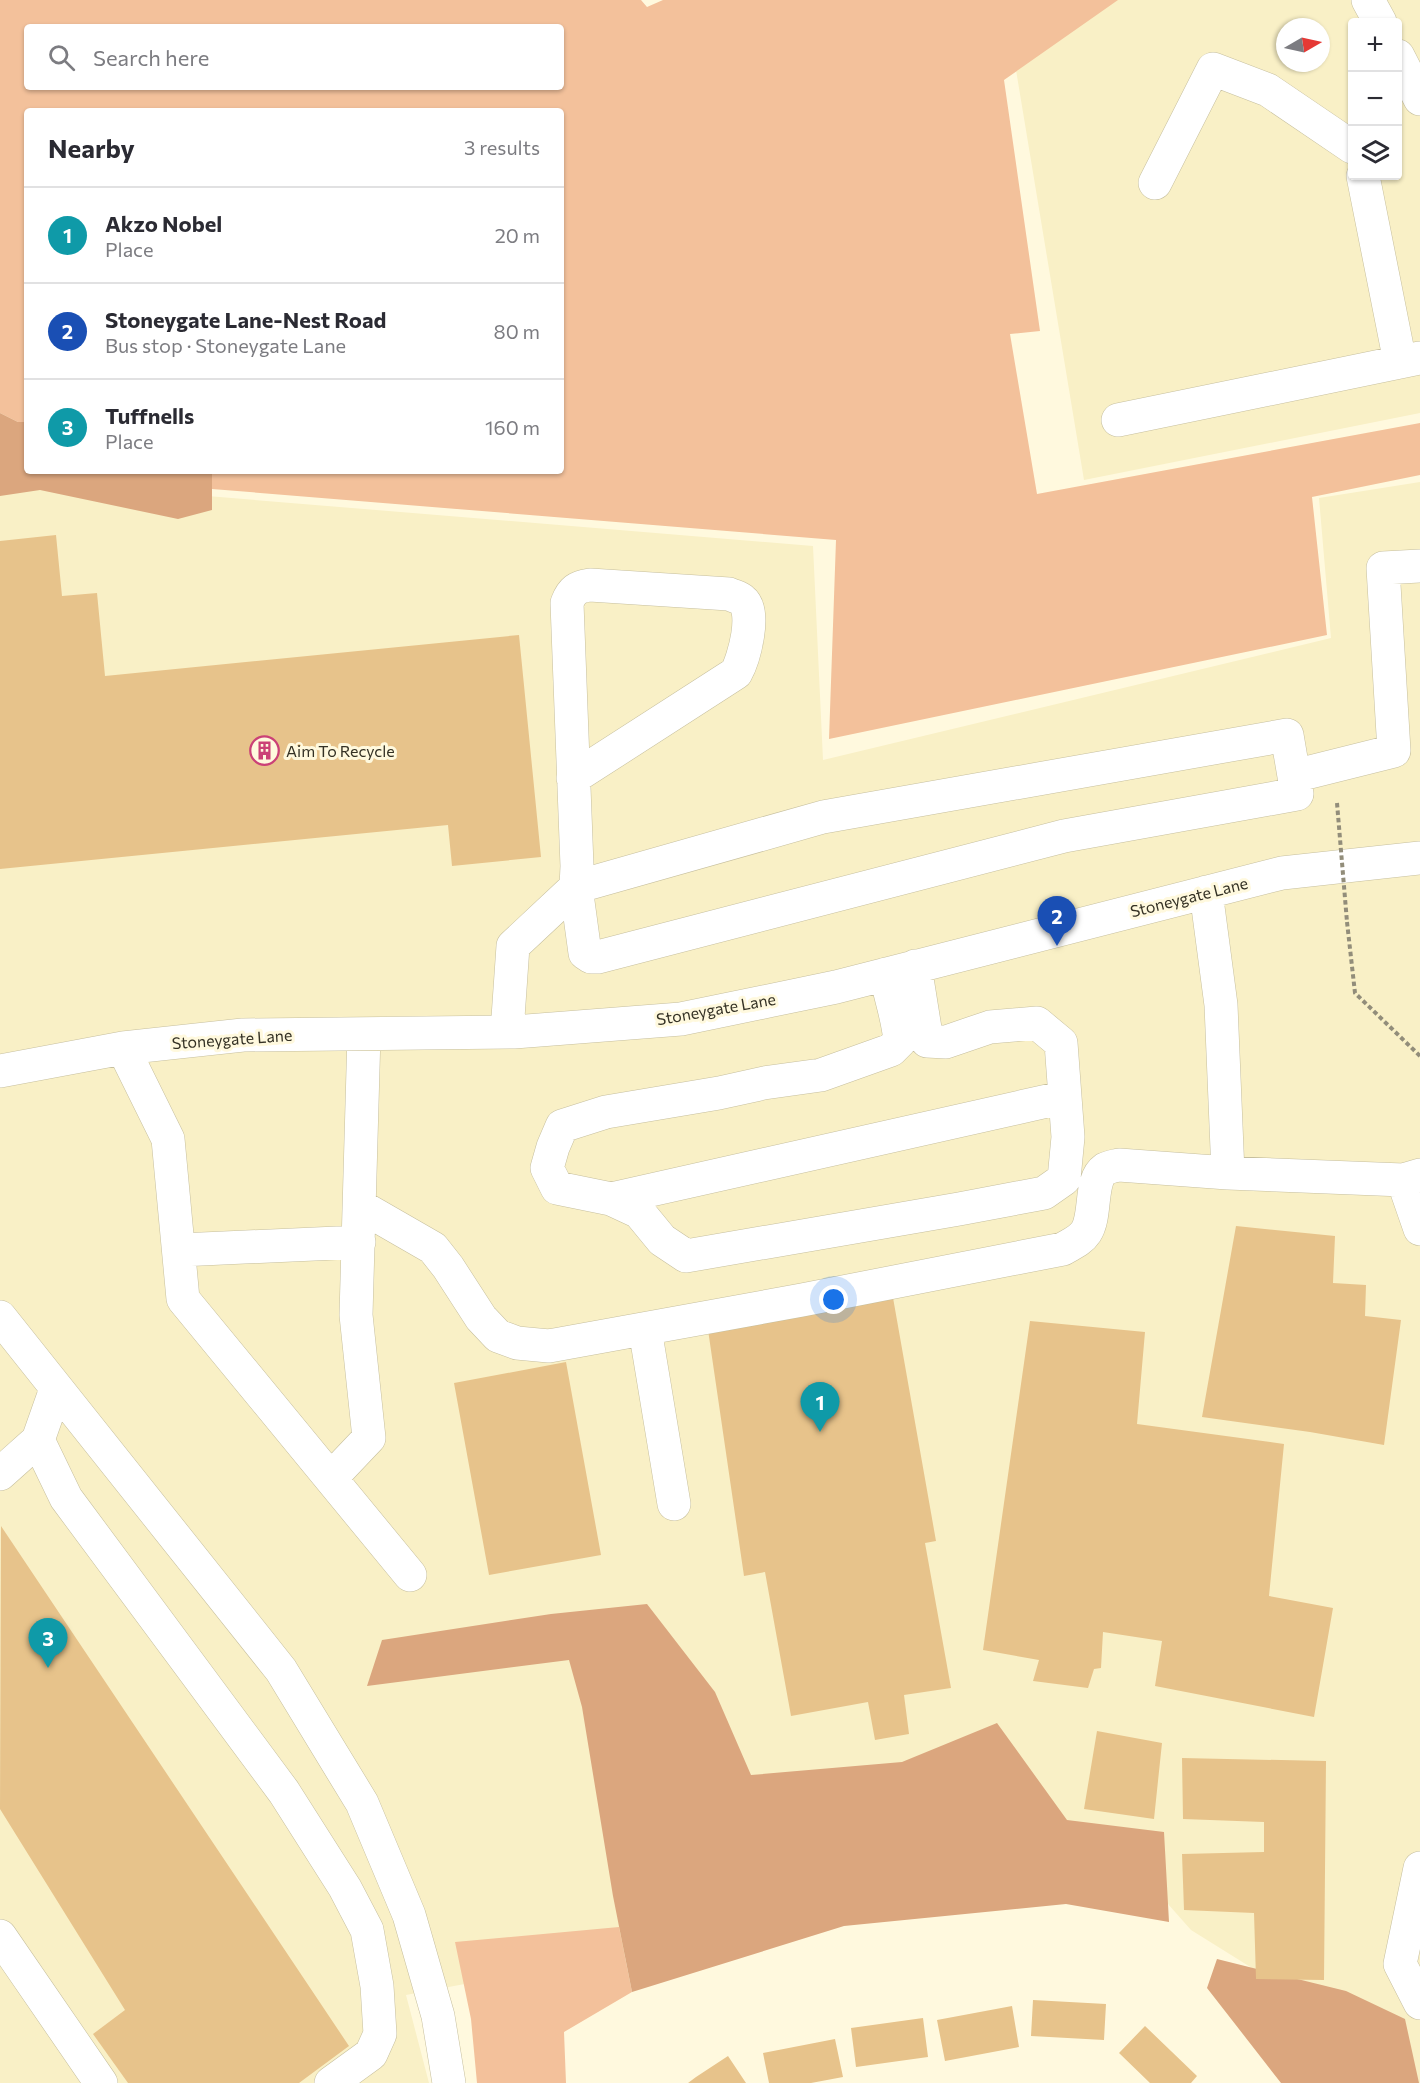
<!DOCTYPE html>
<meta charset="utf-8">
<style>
:root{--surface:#fff;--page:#f2f2f3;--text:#2b2b33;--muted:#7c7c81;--line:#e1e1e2;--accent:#7c3aed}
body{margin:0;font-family:Commissioner,sans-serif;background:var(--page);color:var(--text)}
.controls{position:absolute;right:18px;top:18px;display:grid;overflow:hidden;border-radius:6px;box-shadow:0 2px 4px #0004}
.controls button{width:54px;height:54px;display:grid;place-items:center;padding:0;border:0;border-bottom:2px solid var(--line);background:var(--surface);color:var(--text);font:30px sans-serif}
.compass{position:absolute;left:1276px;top:18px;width:54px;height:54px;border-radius:50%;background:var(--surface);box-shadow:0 2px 4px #0004;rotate:81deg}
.you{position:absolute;left:834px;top:1300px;width:21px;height:21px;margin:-15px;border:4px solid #fff;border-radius:50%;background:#1a73e8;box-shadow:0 0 0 9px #1a73e833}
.badge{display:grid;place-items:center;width:39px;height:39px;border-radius:50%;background:var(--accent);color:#fff;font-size:20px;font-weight:700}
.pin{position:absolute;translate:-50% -50px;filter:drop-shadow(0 2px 3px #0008)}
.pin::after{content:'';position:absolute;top:32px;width:21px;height:18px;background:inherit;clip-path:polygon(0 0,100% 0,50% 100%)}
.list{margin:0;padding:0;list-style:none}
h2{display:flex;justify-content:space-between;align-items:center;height:78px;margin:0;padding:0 24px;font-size:26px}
h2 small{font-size:20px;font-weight:400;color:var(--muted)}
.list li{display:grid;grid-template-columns:39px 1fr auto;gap:18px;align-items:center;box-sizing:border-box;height:96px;padding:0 24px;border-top:2px solid var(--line)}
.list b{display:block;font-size:22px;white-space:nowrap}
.list p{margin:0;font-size:20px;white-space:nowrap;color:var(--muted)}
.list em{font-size:20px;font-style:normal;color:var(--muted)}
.icon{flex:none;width:33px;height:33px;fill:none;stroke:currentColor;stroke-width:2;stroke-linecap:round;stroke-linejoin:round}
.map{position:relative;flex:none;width:1420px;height:2083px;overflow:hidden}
.search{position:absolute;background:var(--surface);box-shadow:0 2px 4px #0004;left:24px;top:24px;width:540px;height:66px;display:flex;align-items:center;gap:15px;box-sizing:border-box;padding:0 21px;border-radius:6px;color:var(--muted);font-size:22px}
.panel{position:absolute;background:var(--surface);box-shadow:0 2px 4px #0004;left:24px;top:108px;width:540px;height:366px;border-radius:6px}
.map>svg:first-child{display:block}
</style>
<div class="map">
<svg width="1420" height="2083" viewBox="0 0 1420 2083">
<rect width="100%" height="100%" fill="#fff9de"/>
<path fill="#f9f0c6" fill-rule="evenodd" d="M 971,0 L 1420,0 L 1420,413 L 1084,480 L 1014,58 ZM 1352,22 L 1398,22 L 1398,176 L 1352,176 ZM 1285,27 L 1321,27 L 1321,63 L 1285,63 Z
M 0,479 L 813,546 L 823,760 L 1331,638 L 1319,498 L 1420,482 L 1420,2083 L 1401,2083 L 1395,2057 L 1191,1930 L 1129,1860 L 406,1995 L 429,2083 L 0,2083 Z"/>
<path fill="#f3c19b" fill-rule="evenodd" d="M 0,0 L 641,0 L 647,7 L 663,0 L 1118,0 L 1004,80 L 1040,331 L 1010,334 L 1037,494 L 1420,423 L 1420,475 L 1312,497 L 1327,635 L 829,739 L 836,540 L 212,489 L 212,471 L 561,471 L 561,111 L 27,111 L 27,422 L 18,422 L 0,413 ZM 27,27 L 561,27 L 561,87 L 27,87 Z
M 619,1927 L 632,1992 L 564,2032 L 566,2083 L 477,2083 L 471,2019 L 455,1942 Z"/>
<path fill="#dba67e" d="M 0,413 L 18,422 L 27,422 L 27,471 L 212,471 L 212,510 L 178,519 L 40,490 L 0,496 Z
M 647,1604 L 715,1692 L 751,1775 L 902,1762 L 997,1723 L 1067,1820 L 1164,1832 L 1169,1922 L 1066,1904 L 844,1926 L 632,1992 L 613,1896 L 582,1707 L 569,1660 L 367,1686 L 382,1640 L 551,1614 Z
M 1217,1959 L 1346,1991 L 1405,2019 L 1419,2083 L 1281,2083 L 1207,1988 Z"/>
<path fill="#e7c38b" d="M 56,535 L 62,596 L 97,593 L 105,676 L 519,635 L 541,857 L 452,866 L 448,825 L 0,869 L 0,541 Z
M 1236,1226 L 1335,1236 L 1333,1283 L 1366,1285 L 1365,1316 L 1401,1320 L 1384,1445 L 1310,1432 L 1202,1417 Z
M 892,1292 L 936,1541 L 925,1543 L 951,1688 L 904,1695 L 909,1734 L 875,1740 L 868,1702 L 791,1716 L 765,1572 L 744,1576 L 707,1323 Z
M 1030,1321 L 1145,1332 L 1137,1424 L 1284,1444 L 1269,1596 L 1333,1608 L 1314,1717 L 1155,1686 L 1162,1641 L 1103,1632 L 1101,1668 L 1094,1669 L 1088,1688 L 1033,1681 L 1039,1660 L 983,1650 Z
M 566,1362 L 601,1555 L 489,1575 L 454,1383 Z
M 1,1526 L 349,2046 L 299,2083 L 128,2083 L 93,2034 L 125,2010 L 0,1809 Z
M 1097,1731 L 1162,1743 L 1154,1819 L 1084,1809 Z
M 1182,1758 L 1326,1761 L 1324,1980 L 1256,1979 L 1254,1913 L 1184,1910 L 1182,1854 L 1264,1852 L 1264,1822 L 1183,1819 Z
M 1033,2000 L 1106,2004 L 1104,2040 L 1031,2036 Z
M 1012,2006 L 1019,2047 L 945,2061 L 937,2020 Z
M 923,2018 L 928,2057 L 856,2067 L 851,2028 Z
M 1145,2026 L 1197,2076 L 1191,2083 L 1150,2083 L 1119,2053 Z
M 835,2039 L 843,2077 L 811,2083 L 769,2083 L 763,2053 Z
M 728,2056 L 746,2083 L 688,2083 L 696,2077 Z"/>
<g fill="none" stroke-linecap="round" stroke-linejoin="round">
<defs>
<path id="minor" d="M 1368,0 L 1380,22
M 1398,56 L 1420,99
M 1363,176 L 1400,362
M 1155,183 L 1213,69 L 1268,90 L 1352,147
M 1118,420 L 1420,358
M 1287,735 L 1297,794 L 1064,836 L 598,957 L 591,957 L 585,953 L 576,887 L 823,817 Z
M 1294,776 L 1394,751 L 1383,568 L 1420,566
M 1206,892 L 1221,1005 L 1228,1173
M 886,974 C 890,997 898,1017 900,1041 L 891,1050 L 821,1075 L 764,1083 L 719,1093 L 606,1112 L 562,1126 L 553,1147 L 547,1168 L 557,1188 L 611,1199 L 639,1212 L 662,1240 L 686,1256 L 959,1209 L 1044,1193 L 1064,1179 L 1068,1137 L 1061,1043 L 1037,1023 L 990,1027 L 946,1042 L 927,1041 L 915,966
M 507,1032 L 513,946 L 576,887 L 577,866 L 567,603 C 572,590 577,587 590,585 L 729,594 C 733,596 739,597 742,600 C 757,611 744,659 736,673 L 573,778
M 123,1048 L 168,1139 L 183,1299 L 410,1575
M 0,1071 L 123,1048 L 243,1035 L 514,1032 L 681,1019 L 836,987 L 1282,873 L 1420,858
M 1403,1180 L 1420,1229
M 611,1199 L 1065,1097
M 360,1206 L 433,1248 L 448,1267 L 481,1318 L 498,1336 L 517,1343 L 549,1346 L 802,1300 L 1063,1249 C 1071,1244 1080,1241 1086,1232 C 1097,1215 1089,1180 1105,1169 C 1109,1167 1115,1166 1119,1165 L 1228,1173 L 1403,1180 L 1420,1175
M 180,1250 L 359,1242
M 0,1317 L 281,1670 L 362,1803 L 409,1915 L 438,2016 L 449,2083
M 645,1329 L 674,1504
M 38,1440 L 66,1498 L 284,1792 L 345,1888 L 367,1930 L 377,1986 L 380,2034 L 371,2054 L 331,2083
M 0,1474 L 38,1440 L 56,1389
M 331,1478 L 369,1438 L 356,1315 L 364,1034
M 1420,1868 L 1400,1964 L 1420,2003
M 0,1936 L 101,2083"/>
</defs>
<use href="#minor" stroke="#c6bf9e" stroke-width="34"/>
<path stroke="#928d7a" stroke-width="4" stroke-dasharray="4.5 3" stroke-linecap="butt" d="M 1347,922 L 1355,993 L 1420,1056"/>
<use href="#minor" stroke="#fff" stroke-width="33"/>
<path stroke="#928d7a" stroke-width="4" stroke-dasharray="4.5 3" stroke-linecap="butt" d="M 1337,803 L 1347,922"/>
</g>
<defs>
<symbol id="building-ring" viewBox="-11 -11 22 22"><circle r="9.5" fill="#fff9de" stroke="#cb4177" stroke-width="1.5"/><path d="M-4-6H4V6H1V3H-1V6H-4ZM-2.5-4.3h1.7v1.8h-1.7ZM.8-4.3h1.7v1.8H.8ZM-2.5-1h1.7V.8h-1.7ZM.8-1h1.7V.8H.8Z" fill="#cb4177"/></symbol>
</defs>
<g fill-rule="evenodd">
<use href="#building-ring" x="248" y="734" width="33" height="33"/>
</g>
<g text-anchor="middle" stroke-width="6" stroke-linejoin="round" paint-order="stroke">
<g font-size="16" fill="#343124" stroke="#fff9de" text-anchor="start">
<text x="286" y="757">Aim To Recycle</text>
</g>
<g font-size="16" fill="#343124" stroke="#fff9de">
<text transform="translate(1189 897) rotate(-14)" y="6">Stoneygate Lane</text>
<text transform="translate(716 1009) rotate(-10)" y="6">Stoneygate Lane</text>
<text transform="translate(232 1039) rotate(-4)" y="6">Stoneygate Lane</text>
</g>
</g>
</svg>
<div class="controls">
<button>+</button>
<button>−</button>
<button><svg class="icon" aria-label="layers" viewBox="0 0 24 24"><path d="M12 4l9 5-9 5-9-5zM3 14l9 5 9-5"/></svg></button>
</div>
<svg class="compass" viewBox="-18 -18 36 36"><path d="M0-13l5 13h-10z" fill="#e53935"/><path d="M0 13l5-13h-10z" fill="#7c7c81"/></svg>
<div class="you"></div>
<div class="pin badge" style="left:820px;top:1432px;background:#0f9aa8">1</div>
<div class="pin badge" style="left:1057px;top:946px;background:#1a4fb4">2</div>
<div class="pin badge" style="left:48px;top:1668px;background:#0f9aa8">3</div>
<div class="search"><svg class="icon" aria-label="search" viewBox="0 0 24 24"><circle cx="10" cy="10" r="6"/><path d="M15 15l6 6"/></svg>Search here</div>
<section class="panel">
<h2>Nearby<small>3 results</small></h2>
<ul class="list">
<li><span class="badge" style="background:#0f9aa8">1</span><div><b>Akzo Nobel</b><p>Place</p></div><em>20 m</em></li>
<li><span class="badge" style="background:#1a4fb4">2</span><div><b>Stoneygate Lane-Nest Road</b><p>Bus stop · Stoneygate Lane</p></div><em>80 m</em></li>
<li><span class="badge" style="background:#0f9aa8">3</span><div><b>Tuffnells</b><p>Place</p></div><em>160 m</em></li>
</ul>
</section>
</div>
